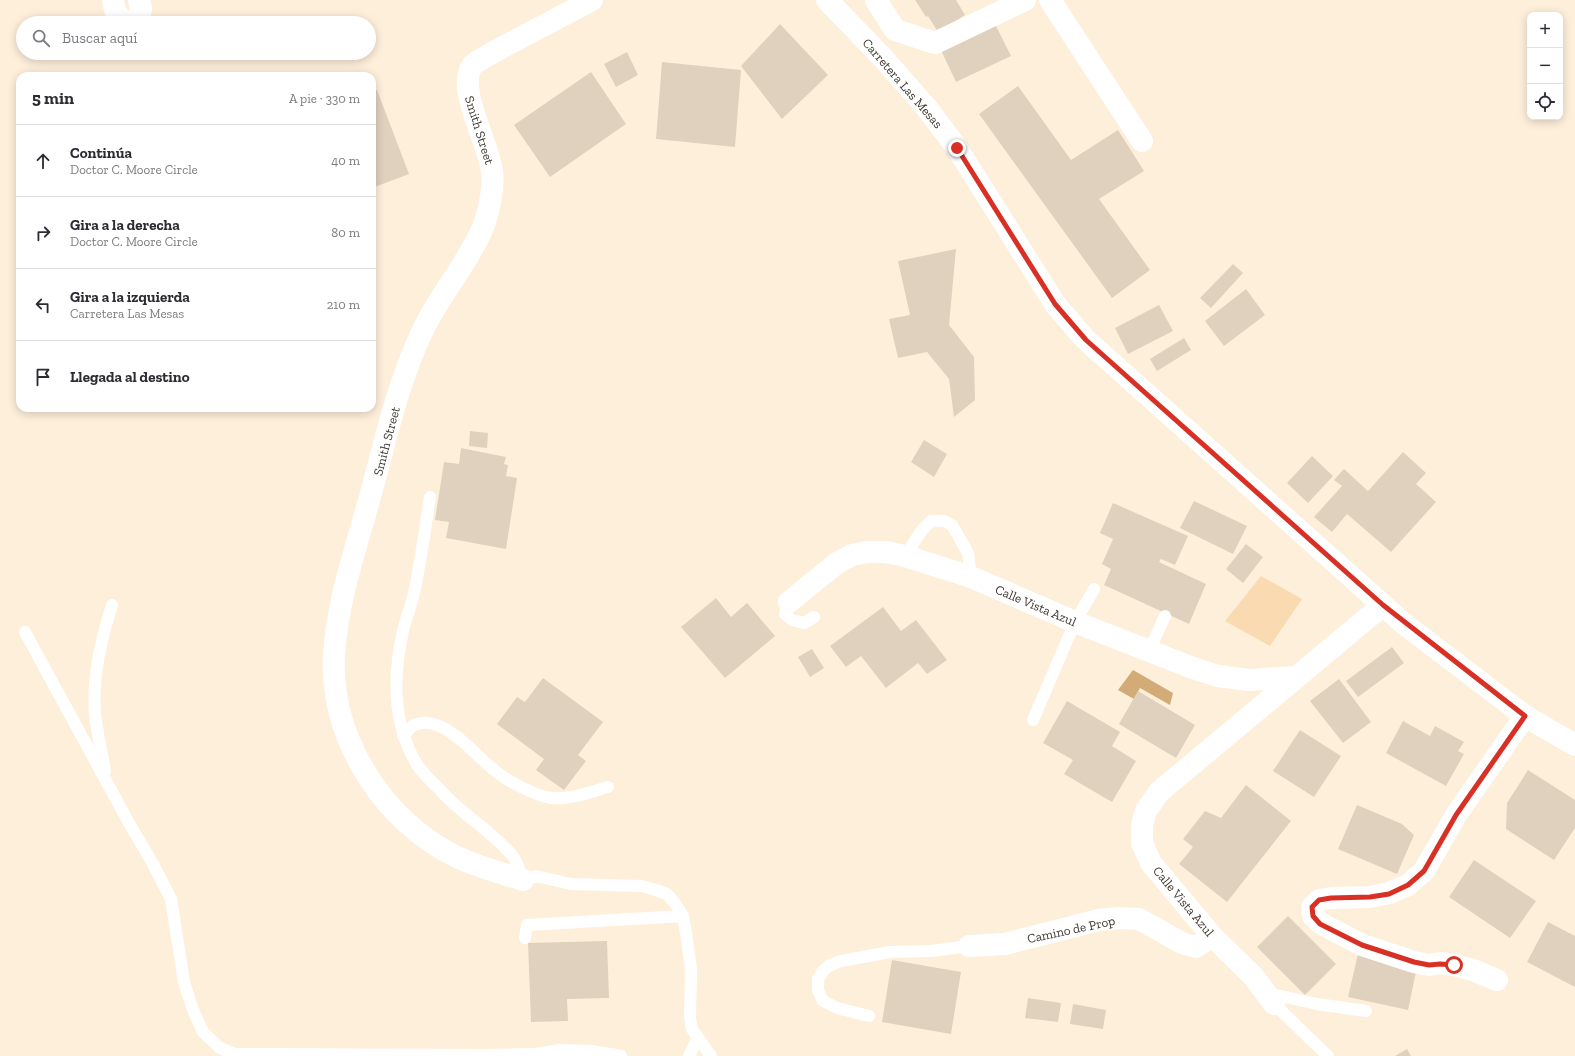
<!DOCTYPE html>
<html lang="es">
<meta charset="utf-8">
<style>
:root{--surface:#fff;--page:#f7f7f7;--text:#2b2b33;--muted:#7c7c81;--line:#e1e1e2}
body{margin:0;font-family:"Zilla Slab",serif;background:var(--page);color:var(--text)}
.controls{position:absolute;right:12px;top:12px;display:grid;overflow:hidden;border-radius:8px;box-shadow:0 2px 10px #0003}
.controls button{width:36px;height:36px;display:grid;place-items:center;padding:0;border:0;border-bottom:1px solid var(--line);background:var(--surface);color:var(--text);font:20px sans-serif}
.stop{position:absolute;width:12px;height:12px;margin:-9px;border:3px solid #d93025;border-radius:50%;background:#fff}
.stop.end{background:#d93025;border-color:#fff;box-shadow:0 1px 4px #0008}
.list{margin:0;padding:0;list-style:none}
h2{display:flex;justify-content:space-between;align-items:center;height:52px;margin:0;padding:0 16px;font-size:17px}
h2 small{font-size:13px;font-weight:400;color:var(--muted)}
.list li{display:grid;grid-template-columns:26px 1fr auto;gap:12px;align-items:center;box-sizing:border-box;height:72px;padding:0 16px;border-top:1px solid var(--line)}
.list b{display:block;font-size:15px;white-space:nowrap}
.list p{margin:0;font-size:13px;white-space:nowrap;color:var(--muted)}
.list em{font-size:13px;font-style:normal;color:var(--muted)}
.icon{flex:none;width:22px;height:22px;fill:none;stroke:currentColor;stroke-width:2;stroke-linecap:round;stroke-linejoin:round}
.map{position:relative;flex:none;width:1575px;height:1056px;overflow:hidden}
.search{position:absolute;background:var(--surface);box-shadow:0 2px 10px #0003;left:16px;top:16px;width:360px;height:44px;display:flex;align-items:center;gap:10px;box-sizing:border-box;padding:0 14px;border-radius:22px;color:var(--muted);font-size:15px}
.panel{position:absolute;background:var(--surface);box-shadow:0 2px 10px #0003;left:16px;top:72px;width:360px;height:340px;border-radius:12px}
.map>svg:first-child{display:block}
</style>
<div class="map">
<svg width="1575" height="1056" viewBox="0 0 1575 1056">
<rect width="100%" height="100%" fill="#feefdb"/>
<path fill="#f9dab1" d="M 1261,576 L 1302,599 L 1270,646 L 1225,621 Z"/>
<path fill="#d2ab77" d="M 1133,670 L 1173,693 L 1170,705 L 1140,688 L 1134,699 L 1118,690 Z"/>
<path fill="#e0d1be" d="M 915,0 L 956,0 L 965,15 L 938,32 L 928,16 L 926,17 Z
M 994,22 L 1011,56 L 956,82 L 940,48 Z
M 780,24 L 828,75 L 782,119 L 741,66 Z
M 627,52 L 638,75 L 616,87 L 604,64 Z
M 662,62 L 741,70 L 735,147 L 656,139 Z
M 591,72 L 626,124 L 550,177 L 514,125 Z
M 1018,86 L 1071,160 L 1118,130 L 1144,171 L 1099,199 L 1150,270 L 1112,298 L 979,114 Z
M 377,90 L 409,174 L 372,188 L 372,92 Z
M 956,249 L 949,325 L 974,357 L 975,400 L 954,417 L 949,379 L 927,352 L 898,358 L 889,319 L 910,315 L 898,261 Z
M 1233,264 L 1243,273 L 1211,308 L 1200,298 Z
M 1246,289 L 1265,315 L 1224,346 L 1205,321 Z
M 1159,305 L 1173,331 L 1128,354 L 1115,328 Z
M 1184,338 L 1191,350 L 1157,371 L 1150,359 Z
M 470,431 L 488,433 L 487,448 L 469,446 Z
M 924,440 L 947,454 L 934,477 L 911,462 Z
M 461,448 L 506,457 L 504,464 L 508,465 L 506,476 L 517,478 L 506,549 L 446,538 L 449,522 L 435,520 L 444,462 L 459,464 Z
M 1403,452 L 1426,473 L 1416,484 L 1436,502 L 1391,552 L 1347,514 L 1332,532 L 1314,517 L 1342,486 L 1334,480 L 1344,469 L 1368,491 Z
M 1312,456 L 1333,476 L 1308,503 L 1287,483 Z
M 1194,501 L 1247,526 L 1233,554 L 1180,528 Z
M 1113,503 L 1188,536 L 1175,565 L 1161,559 L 1159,562 L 1206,584 L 1189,624 L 1104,585 L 1111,569 L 1102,564 L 1113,539 L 1100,533 Z
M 1246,544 L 1263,557 L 1243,583 L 1226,569 Z
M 716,598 L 731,617 L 747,603 L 775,636 L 725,678 L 681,627 Z
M 883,607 L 901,631 L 916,620 L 947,660 L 927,674 L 918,663 L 886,688 L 861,656 L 846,667 L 830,646 Z
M 1392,647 L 1404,663 L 1358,697 L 1346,681 Z
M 812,649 L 824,668 L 810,677 L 798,657 Z
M 543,678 L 603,722 L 578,755 L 586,761 L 564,790 L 536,770 L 544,759 L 497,724 L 517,697 L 525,702 Z
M 1339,679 L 1371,722 L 1343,743 L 1310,701 Z
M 1138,691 L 1195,725 L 1176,758 L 1119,724 Z
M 1067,701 L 1120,732 L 1112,746 L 1136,761 L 1112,802 L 1064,774 L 1073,760 L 1043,743 Z
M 1403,721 L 1430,736 L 1435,726 L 1464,742 L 1458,751 L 1464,754 L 1446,786 L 1386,753 Z
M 1300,730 L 1341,756 L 1314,797 L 1273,771 Z
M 1528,770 L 1575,800 L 1575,828 L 1554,860 L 1506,829 L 1507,803 Z
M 1246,785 L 1291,821 L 1227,902 L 1179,864 L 1193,847 L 1183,839 L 1205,811 L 1221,818 Z
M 1357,805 L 1402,824 L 1414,835 L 1397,874 L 1338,849 Z
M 1474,860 L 1536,901 L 1510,938 L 1449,897 Z
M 1288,916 L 1336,964 L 1305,995 L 1257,947 Z
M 1548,922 L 1575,936 L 1575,987 L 1527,962 Z
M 607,941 L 609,998 L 567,999 L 568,1021 L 531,1022 L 528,943 Z
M 1358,954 L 1417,967 L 1408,1010 L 1348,997 Z
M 892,960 L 961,972 L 951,1034 L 882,1022 Z
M 1028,998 L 1061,1003 L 1058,1022 L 1025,1018 Z
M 1073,1004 L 1106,1010 L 1103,1029 L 1070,1024 Z
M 1407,1049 L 1411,1056 L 1395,1056 Z"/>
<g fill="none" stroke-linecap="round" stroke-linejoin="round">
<path stroke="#fff" stroke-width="12" d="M 430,497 C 425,529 421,561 414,593 C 411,606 406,618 403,631 C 393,676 392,721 416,763 C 422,773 432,782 440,790 C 461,814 492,831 512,855 C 517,861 520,872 523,880 L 536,876 L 571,884 L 642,886 L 656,890 L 667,894 L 674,902 L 683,916 L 686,933 L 691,969 L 690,1018 L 692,1029 L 711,1056
M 905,556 L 922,530 L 931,521 L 944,521 L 952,525 L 968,553 L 971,577
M 789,602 L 785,614 L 792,620 L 804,623 L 814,617
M 25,632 L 129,823 L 153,864 L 171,899 L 184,982 L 193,1010 L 203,1032 L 220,1048 L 235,1054 L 487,1055 L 534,1054 L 561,1050 L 592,1051 L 621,1056
M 1149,651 L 1165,616
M 1033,720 L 1075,622 L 1094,589
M 403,736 C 406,733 410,728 414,725 C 416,724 420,724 422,723 C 448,720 475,755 494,770 C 507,781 534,795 551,798 C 570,800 590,792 608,787
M 105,771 C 102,752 97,733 95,714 C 92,677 101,640 112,605
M 525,938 L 527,925 L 683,916
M 1267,993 L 1317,1004 L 1366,1011
M 1274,1004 L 1328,1056
M 869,1016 L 837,1008 L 823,1001 L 818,990 L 818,979 L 823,971 L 830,965 L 841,961 L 890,952 L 931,951 L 969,946
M 689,1056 L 698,1038"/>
<path stroke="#fff" stroke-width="22" d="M 113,0 C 114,10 118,19 127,23
M 876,0 L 895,30 L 935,43 L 1025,0
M 1050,0 L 1142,141
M 135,23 L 138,21 L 141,9 L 139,0
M 789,602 L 837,563 L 852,555 L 867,552 L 885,552 L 905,556 L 971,577 L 1075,622 L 1193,668 L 1218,676 L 1249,680 L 1295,677
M 523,880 C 495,871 467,864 442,849 C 376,809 330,733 334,655 C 337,604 354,554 368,504 C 384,447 396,388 421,334 C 438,296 468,264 484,225 C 489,211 494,187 492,173 C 490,145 456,89 472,66 C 475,62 484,58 488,55 L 592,0
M 969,946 L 1005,944 L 1099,920 L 1119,918 L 1139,919 L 1182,943 L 1196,947 L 1212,936
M 1497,980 L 1473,970 L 1454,965 L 1440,963 L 1429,965 L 1414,962 L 1362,945 L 1320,923 L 1313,916 L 1312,907 L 1319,900 L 1331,898 L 1370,897 L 1389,893 L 1408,885 L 1424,871 L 1456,815 L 1525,716
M 1274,1004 L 1254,977 L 1212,936 L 1151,863 L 1142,843 L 1142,825 L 1146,811 L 1159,792 L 1383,605"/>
<path stroke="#fff" stroke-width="22" d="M 827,0 L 883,58 L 926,107 L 957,148 L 1055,304 L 1086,340 L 1403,623 L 1525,716 L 1575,745"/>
</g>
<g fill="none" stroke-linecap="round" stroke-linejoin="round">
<path stroke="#d93025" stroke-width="5" d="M 957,148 L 1055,304 L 1086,340 L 1383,605 L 1525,716 L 1456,815 L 1424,871 L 1408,885 L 1389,894 L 1370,897 L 1331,898 L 1319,900 L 1312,907 L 1313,916 L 1320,924 L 1362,945 L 1414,962 L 1429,965 L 1440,964 L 1454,965"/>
</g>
<g text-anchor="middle" stroke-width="3.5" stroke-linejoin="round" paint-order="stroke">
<g font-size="13" fill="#3e3931" stroke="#fff">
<text transform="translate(903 83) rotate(49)" y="5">Carretera Las Mesas</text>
<text transform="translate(480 130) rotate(73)" y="5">Smith Street</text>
<text transform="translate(386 441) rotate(-75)" y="5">Smith Street</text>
<text transform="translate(1036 605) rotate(23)" y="5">Calle Vista Azul</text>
<text transform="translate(1184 901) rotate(50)" y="5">Calle Vista Azul</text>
<text transform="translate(1071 929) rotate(-12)" y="5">Camino de Prop</text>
</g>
</g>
</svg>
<div class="controls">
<button>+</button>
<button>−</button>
<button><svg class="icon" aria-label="locate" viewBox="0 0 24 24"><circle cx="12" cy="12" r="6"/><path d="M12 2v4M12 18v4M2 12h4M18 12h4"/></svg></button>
</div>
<div class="stop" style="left:1454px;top:965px"></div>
<div class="stop end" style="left:957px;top:148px"></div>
<div class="search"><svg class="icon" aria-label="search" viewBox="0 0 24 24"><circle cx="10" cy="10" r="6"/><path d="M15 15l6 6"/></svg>Buscar aquí</div>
<section class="panel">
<h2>5 min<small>A pie · 330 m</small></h2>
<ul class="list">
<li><svg class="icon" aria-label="ahead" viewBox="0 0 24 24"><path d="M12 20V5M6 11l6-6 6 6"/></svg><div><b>Continúa</b><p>Doctor C. Moore Circle</p></div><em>40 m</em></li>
<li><svg class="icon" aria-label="right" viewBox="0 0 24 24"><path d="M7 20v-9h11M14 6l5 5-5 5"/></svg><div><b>Gira a la derecha</b><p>Doctor C. Moore Circle</p></div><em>80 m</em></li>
<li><svg class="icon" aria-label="left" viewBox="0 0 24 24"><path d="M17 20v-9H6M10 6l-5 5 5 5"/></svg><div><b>Gira a la izquierda</b><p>Carretera Las Mesas</p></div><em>210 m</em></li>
<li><svg class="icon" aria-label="arrive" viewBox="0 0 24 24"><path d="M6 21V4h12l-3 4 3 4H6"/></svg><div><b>Llegada al destino</b></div></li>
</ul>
</section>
</div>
